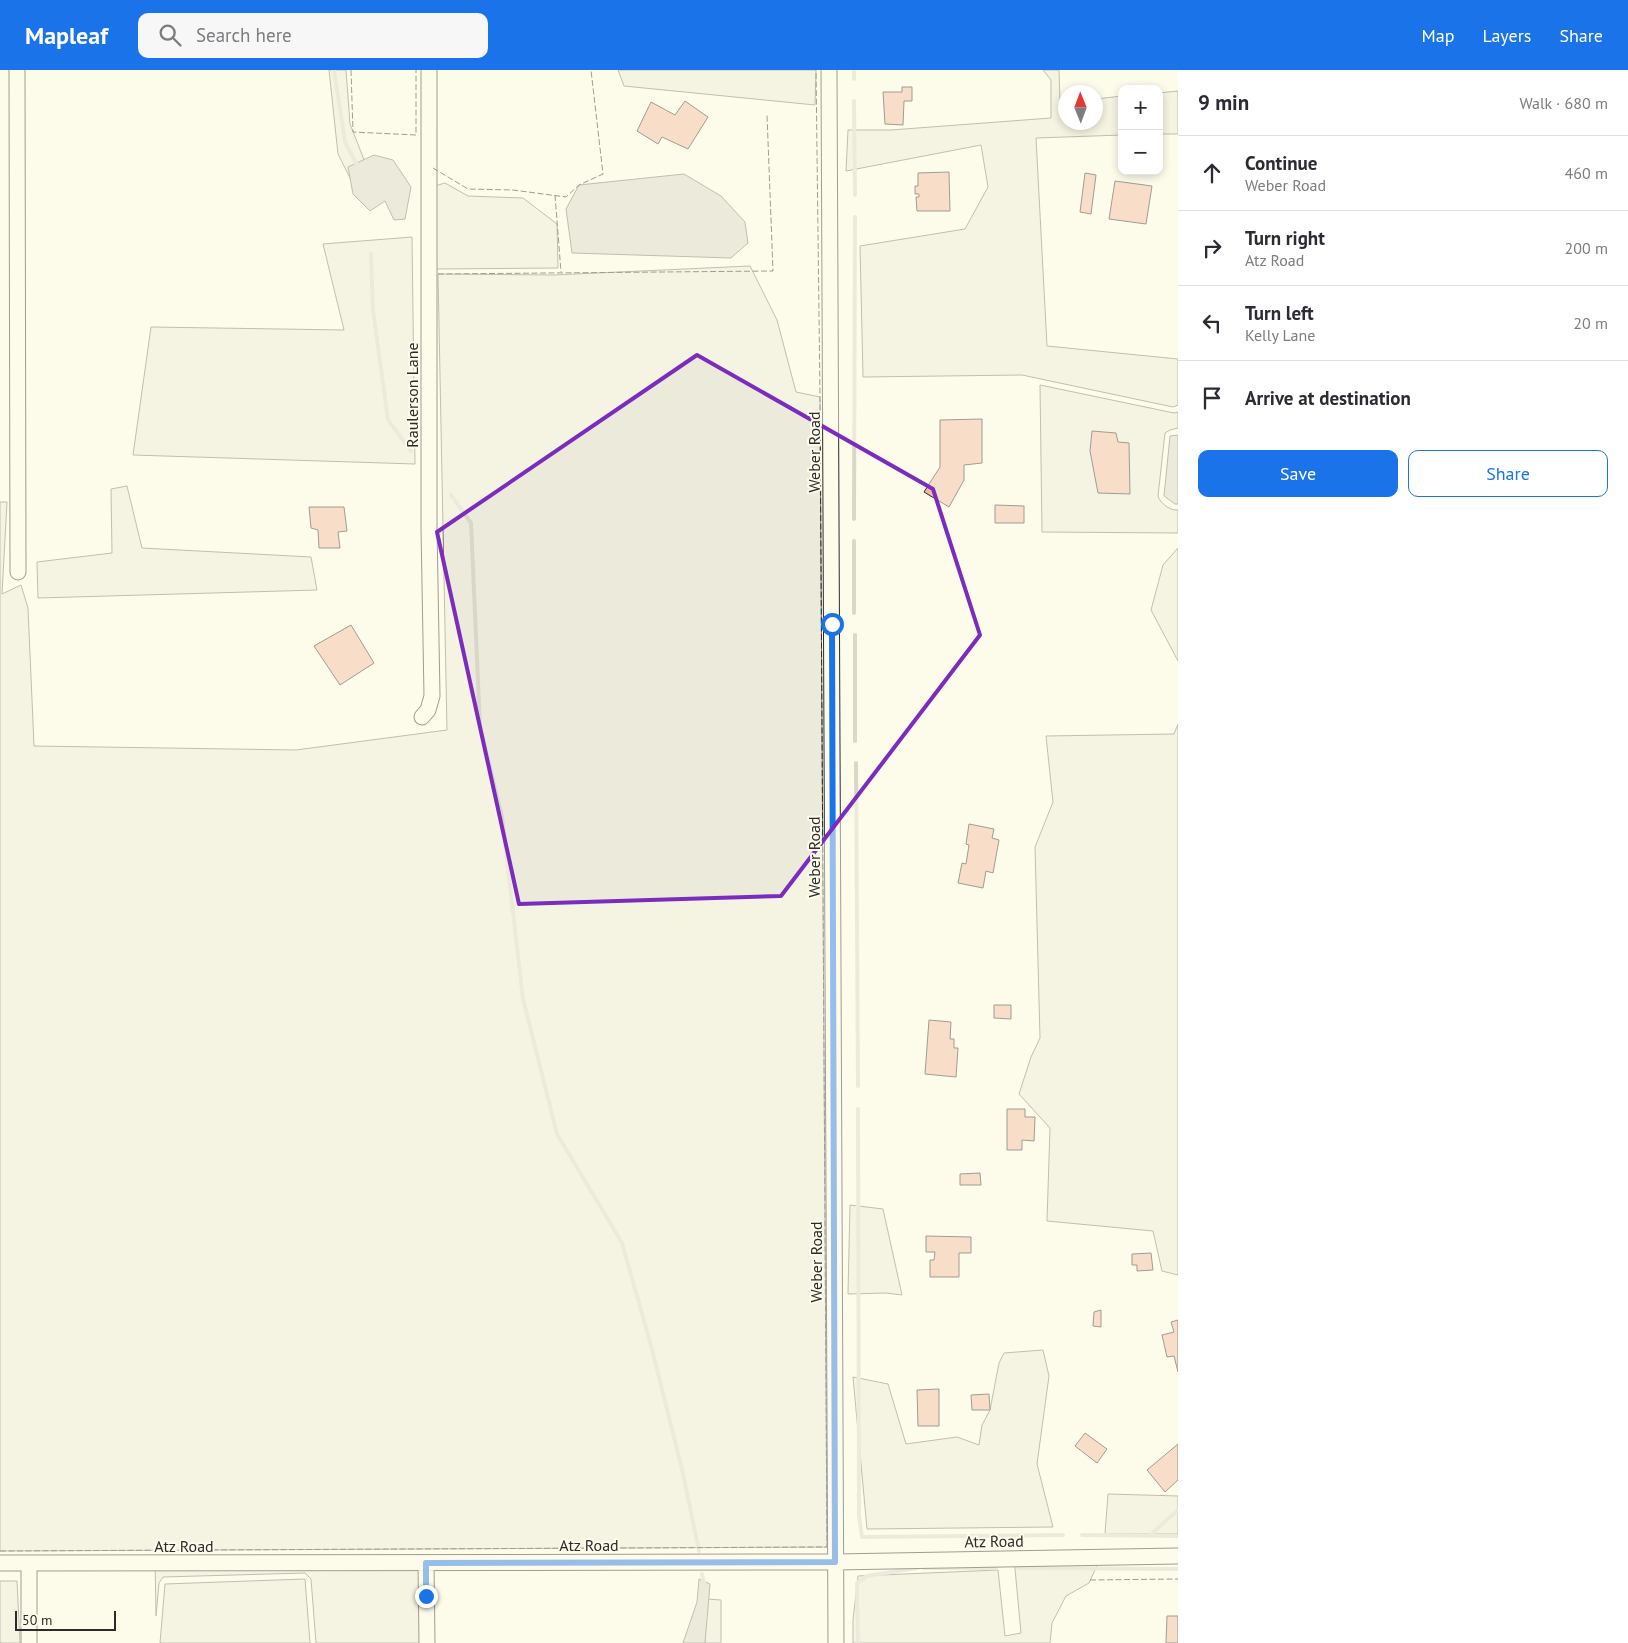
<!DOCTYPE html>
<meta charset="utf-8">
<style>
:root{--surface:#fff;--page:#f7f7f7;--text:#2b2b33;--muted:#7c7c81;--line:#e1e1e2;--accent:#1a73e8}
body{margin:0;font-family:"PT Sans",sans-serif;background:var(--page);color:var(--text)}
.controls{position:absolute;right:15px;top:15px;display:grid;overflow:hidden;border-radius:10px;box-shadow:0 2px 8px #0003}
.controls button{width:45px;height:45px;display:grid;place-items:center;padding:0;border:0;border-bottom:1px solid var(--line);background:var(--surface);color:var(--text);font:25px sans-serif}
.compass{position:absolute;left:1058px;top:15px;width:45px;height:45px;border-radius:50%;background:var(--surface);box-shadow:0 2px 8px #0003;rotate:359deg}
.scale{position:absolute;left:15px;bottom:12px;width:101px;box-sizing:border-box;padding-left:5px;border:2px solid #2b2b2b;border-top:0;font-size:14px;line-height:18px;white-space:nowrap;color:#2b2b2b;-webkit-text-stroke:4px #fdfbea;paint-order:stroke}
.stop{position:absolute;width:15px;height:15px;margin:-11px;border:4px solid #1a73e8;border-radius:50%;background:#fff}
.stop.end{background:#1a73e8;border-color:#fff;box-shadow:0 1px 5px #0008}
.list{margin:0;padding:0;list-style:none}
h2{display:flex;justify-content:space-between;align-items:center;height:65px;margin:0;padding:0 20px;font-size:21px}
h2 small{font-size:16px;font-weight:400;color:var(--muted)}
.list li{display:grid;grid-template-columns:32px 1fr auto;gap:15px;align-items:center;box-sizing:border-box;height:75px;padding:0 20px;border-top:1px solid var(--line)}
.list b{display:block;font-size:19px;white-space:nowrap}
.list p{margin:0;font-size:16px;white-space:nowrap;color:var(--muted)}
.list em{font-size:16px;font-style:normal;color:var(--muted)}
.actions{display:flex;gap:10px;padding:15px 20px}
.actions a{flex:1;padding:11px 0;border:1px solid var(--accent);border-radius:10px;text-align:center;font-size:18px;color:var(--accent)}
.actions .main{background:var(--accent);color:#fff}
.icon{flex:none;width:28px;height:28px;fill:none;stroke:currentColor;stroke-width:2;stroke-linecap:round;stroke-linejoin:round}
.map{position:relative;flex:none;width:1178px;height:1573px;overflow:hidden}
header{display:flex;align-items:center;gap:30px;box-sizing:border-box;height:70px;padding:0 25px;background:var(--accent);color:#fff}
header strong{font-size:24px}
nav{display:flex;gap:28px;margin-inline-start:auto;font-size:18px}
.search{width:350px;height:45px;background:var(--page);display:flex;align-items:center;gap:12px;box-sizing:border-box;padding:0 18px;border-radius:10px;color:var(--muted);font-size:19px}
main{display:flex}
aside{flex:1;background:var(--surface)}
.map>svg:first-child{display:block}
</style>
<header>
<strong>Mapleaf</strong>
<div class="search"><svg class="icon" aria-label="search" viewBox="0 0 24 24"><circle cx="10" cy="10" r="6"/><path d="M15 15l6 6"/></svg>Search here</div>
<nav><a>Map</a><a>Layers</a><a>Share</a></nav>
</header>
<main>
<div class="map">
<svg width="1178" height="1573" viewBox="0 0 1178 1573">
<rect width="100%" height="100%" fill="#fdfbea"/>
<path fill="#ecebdb" stroke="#74746e" d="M 329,0 L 346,0 L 350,54 L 370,105 L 354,116 L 338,84 Z
M 618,0 L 816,0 L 815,35 L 624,16 Z
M 1043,0 L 1059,0 L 1060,32 L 1065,31 L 1066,52 L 1096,52 L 1096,29 L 1122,26 L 1122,65 L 1036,68 L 1047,276 L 1178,289 L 1178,335 L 1173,337 L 1022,305 L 863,307 L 860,176 L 965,159 L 988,117 L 981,75 L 846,101 L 848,60 L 891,60 L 1051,48 L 1051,10 Z
M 1178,21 L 1178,64 L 1159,64 L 1159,23 Z
M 445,113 L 468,126 L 523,128 L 557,154 L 558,198 L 434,199 L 435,116 Z
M 412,167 L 415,394 L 133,385 L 151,257 L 344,260 L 323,174 Z
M 750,196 L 777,250 L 796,322 L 820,327 L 827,1477 L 0,1481 L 0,432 L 7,432 L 2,524 L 21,515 L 28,538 L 34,676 L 296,680 L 447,660 L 438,204 L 554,205 Z
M 1040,315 L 1174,343 L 1178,342 L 1178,358 L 1170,360 L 1165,363 L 1158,426 C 1160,433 1170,441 1178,440 L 1178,463 L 1042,462 Z
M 127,416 L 142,478 L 311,487 L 317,520 L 38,528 L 37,492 L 112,483 L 111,419 Z
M 1178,478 L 1178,591 L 1151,540 L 1163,495 Z
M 1178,654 L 1178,1205 L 1162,1201 L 1153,1161 L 1047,1151 L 1050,1058 L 1019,1024 L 1031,987 L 1040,968 L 1035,777 L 1053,732 L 1046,666 L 1174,664 Z
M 850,1135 L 883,1139 L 902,1225 L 886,1223 L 848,1224 Z
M 1043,1280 L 1049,1306 L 1037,1394 L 1053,1457 L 867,1459 L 853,1307 L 888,1314 L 906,1374 L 957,1367 L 979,1375 L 982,1355 L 990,1340 L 999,1293 L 1004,1283 Z
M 1108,1424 L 1178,1426 L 1178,1464 L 1105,1464 Z
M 427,1485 L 433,1573 L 316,1573 L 311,1509 L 305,1503 L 163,1507 L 159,1513 L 156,1546 L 155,1487 Z
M 1101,1487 L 1089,1513 L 1066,1526 L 1052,1553 L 1050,1573 L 853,1573 L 853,1550 L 858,1506 L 998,1500 L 1005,1566 L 1021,1563 L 1014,1488 Z
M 305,1509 L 310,1573 L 160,1573 L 165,1514 Z
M 0,1511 L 17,1511 L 20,1573 L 0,1573 Z
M 707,1529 L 721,1530 L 721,1573 L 705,1573 Z"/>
<path fill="#d8d7c9" stroke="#74746e" d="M 374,85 L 393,90 L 411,117 L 405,149 L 394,150 L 385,131 L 370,141 L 353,124 L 348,97 Z
M 684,104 L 721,126 L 745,152 L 748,173 L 731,188 L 572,183 L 566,139 L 579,115 Z
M 1178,365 L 1178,434 L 1175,434 L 1164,426 L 1170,366 Z
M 699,1509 L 710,1514 L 705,1573 L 683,1573 L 697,1532 Z"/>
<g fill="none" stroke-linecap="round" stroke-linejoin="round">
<path stroke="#d8d7c9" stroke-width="4" d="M 334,0 L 345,72 L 358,97
M 854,0 L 854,9
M 854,31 L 855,125
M 371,184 L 373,240 L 388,350 L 411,381
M 451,425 L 471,453 L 480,657 L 502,747 L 523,929 L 557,1064 L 622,1173 L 652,1279 L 682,1399 L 699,1481
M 854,449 L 855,147
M 854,471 L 854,543
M 855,565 L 855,671
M 856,693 L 858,1016
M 858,1039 L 859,1446 L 862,1467 L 1063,1465
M 1082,1465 L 1178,1466
M 1149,1466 L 1178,1440
M 924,1498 L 996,1498
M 1018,1498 L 1177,1499
M 702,1504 L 704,1514
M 858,1573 L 857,1513 L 867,1506 L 917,1498"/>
</g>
<path fill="#f2b8a0" stroke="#2b2b2b" d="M 902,17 L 912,17 L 912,31 L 904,31 L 903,55 L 885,54 L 883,22 L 902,22 Z
M 685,31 L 708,47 L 688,79 L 662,67 L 658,74 L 637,61 L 651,32 L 675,45 Z
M 949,102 L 950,141 L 917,141 L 916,127 L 919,127 L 919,124 L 915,124 L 915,116 L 918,116 L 918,103 Z
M 1085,103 L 1096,105 L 1091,144 L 1080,142 Z
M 1115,111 L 1152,116 L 1146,154 L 1109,149 Z
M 982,349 L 982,393 L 964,395 L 964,410 L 949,437 L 924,422 L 940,397 L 940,350 Z
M 1092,361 L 1116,363 L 1118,372 L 1129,373 L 1130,424 L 1098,423 L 1090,381 Z
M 995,435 L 1024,436 L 1024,453 L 995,453 Z
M 309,437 L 344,437 L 347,461 L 338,462 L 340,478 L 319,478 L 318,460 L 311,458 Z
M 351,555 L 374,593 L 340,615 L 314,576 Z
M 969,754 L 994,759 L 992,768 L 999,770 L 993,803 L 986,801 L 983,818 L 958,813 L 962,793 L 966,794 L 969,775 L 966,774 Z
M 994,935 L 1011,935 L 1011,949 L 994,948 Z
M 929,950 L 951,952 L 950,969 L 954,969 L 954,978 L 958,978 L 956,1007 L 925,1004 Z
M 1007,1039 L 1025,1039 L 1025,1047 L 1035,1047 L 1034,1071 L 1022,1070 L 1022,1080 L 1007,1080 Z
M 980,1103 L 981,1115 L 960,1115 L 960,1104 Z
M 926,1166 L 971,1167 L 971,1183 L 959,1183 L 959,1207 L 930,1207 L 930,1190 L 934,1190 L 935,1182 L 926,1182 Z
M 1151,1183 L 1153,1200 L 1137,1201 L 1137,1195 L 1132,1195 L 1132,1184 Z
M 1101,1240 L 1101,1257 L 1093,1256 L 1094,1242 Z
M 1178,1250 L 1178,1302 L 1174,1286 L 1167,1287 L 1162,1265 L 1174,1262 L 1171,1252 Z
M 939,1319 L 939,1356 L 918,1356 L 917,1320 Z
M 989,1324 L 990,1340 L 972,1340 L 971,1325 Z
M 1085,1363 L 1107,1379 L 1097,1393 L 1075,1376 Z
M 1178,1374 L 1178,1410 L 1165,1422 L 1147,1400 Z
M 1167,1546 L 1178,1546 L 1178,1573 L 1166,1573 Z"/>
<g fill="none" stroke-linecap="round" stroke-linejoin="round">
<defs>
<path id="minor" d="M 17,0 L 18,502
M 829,0 L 836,1573
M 422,647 L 428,640 L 432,626 L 429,458 L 429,0
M 0,1493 L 835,1492 L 1178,1486
M 29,1493 L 29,1573
M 426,1493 L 427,1573"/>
</defs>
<use href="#minor" stroke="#2b2b2b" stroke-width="17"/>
<use href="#minor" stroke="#fdfbea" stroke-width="15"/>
<path stroke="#2b2b2b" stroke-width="1" stroke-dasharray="6 2.5" stroke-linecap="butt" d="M 351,0 L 353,62 L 416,65 L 416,0
M 433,98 L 468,119 L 513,120 L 566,127 L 579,115 L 603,104 L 591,0
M 555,125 L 561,202
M 438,204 L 773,201 L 767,45
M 0,1481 L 827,1477 L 820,327 L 816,0
M 1090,1510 L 1178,1509"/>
</g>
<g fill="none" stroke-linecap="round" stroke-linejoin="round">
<path stroke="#1a73e8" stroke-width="6" d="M 426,1526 L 426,1493 L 835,1492 L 832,554"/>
</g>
<path d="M0 0H1178V1573H0ZM 697,285 L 933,419 L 980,565 L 781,826 L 519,834 L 437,462 Z" fill="#fdfbea" fill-opacity=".55" fill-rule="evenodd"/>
<path fill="none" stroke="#7b2cbf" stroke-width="4" stroke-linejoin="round" d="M 697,285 L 933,419 L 980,565 L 781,826 L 519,834 L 437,462 Z"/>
<g text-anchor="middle" stroke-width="4" stroke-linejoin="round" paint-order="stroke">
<g font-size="16" fill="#2b2b2b" stroke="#fdfbea">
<text transform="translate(412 325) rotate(-90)" y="6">Raulerson Lane</text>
<text transform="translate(814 382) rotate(-90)" y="6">Weber Road</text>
<text transform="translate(814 787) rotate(-90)" y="6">Weber Road</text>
<text transform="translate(816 1192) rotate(-90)" y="6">Weber Road</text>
<text transform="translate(994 1471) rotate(-1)" y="6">Atz Road</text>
<text x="589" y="1481">Atz Road</text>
<text x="184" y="1482">Atz Road</text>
</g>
</g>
</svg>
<div class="controls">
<button>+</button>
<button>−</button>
</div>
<svg class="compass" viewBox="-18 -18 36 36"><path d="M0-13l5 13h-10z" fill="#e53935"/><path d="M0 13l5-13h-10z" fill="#7c7c81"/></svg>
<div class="scale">50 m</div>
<div class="stop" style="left:832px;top:554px"></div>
<div class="stop end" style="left:426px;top:1526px"></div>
</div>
<aside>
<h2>9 min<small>Walk · 680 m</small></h2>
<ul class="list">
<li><svg class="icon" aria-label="ahead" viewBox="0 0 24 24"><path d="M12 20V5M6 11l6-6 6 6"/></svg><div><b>Continue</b><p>Weber Road</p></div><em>460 m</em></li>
<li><svg class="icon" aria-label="right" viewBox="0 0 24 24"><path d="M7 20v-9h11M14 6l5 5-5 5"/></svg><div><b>Turn right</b><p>Atz Road</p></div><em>200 m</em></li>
<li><svg class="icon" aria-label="left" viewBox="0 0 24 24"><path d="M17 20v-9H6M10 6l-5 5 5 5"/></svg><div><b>Turn left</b><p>Kelly Lane</p></div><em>20 m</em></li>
<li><svg class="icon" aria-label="arrive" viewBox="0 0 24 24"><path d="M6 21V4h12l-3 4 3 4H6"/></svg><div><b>Arrive at destination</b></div></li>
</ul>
<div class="actions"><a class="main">Save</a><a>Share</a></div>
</aside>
</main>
